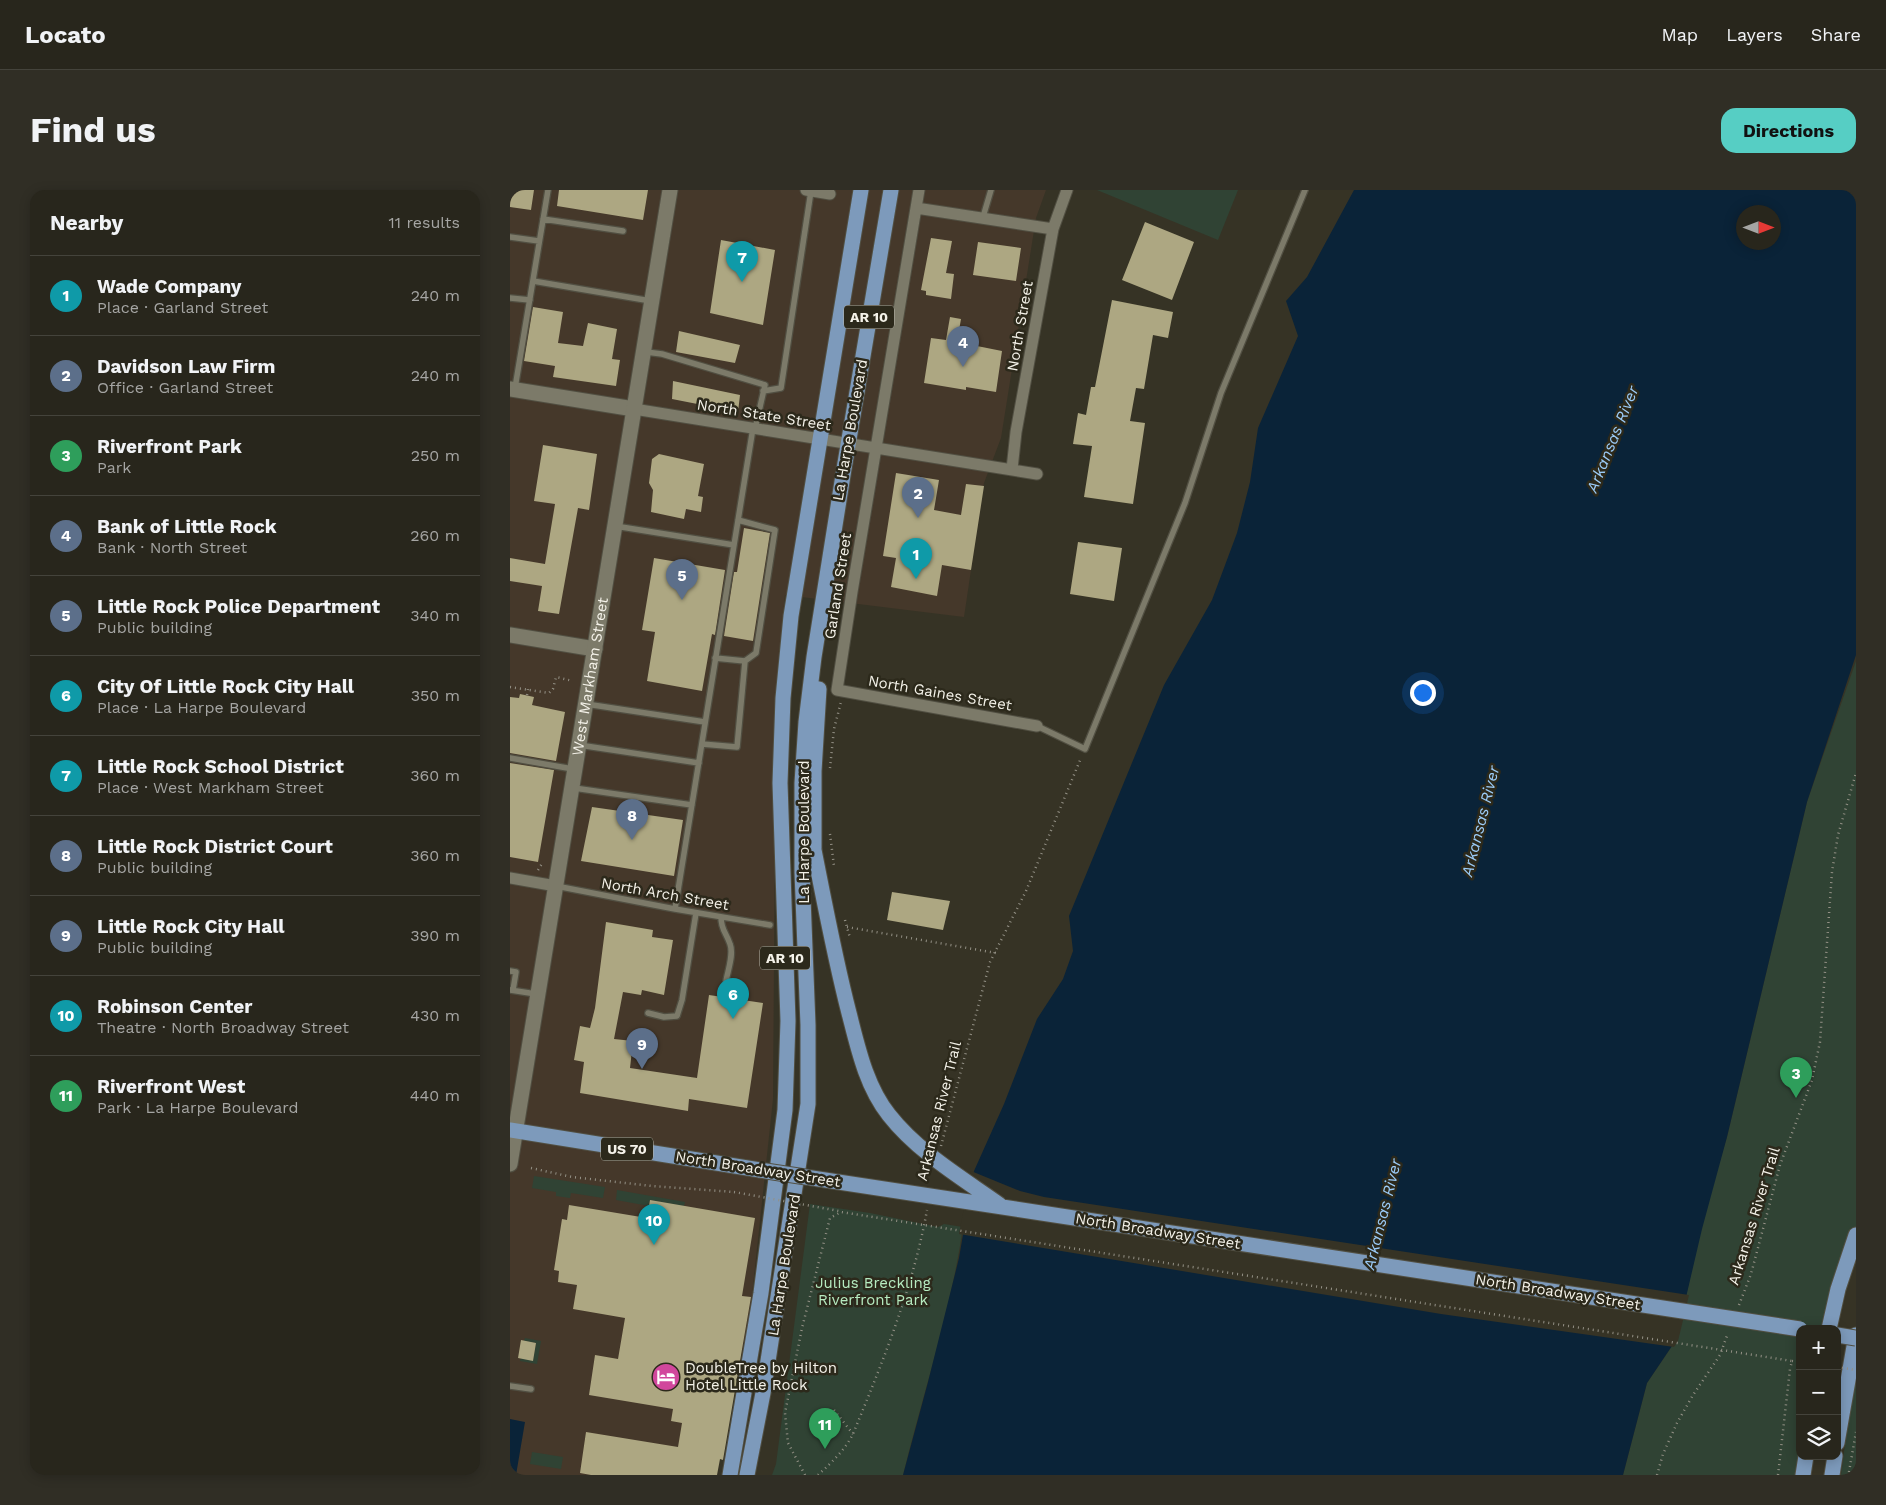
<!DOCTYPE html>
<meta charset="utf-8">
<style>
:root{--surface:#28261c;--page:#302e25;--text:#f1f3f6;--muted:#a5a5a3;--line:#44433b;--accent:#56cec4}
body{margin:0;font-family:"Work Sans",sans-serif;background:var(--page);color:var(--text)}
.controls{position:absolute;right:15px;bottom:15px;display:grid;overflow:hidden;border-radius:10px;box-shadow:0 2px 12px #0003}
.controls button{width:45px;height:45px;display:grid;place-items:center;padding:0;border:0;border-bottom:1px solid var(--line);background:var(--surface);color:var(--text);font:25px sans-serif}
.compass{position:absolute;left:1226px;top:15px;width:45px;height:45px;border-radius:50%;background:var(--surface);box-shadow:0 2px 12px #0003;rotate:90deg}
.you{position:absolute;left:912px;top:502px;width:18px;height:18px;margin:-12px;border:4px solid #fff;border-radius:50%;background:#1a73e8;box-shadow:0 0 0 8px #1a73e833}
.badge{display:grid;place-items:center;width:32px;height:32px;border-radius:50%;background:var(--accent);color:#fff;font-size:16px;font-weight:700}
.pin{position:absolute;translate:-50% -41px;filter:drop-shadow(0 1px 2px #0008)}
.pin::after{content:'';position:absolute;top:26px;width:18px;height:15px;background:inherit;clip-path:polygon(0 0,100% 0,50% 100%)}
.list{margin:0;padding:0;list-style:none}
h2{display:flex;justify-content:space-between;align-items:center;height:65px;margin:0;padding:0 20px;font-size:21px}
h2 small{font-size:16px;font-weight:400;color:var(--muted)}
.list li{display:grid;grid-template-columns:32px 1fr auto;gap:15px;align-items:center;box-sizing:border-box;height:80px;padding:0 20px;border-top:1px solid var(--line)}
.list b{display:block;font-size:19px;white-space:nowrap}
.list p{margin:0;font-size:16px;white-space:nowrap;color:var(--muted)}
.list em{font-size:16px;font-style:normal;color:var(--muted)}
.icon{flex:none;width:28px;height:28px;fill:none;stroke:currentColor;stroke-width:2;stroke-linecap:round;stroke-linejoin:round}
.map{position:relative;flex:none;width:1346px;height:1285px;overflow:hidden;border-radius:15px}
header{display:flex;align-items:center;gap:30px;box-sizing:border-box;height:70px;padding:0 25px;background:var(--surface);border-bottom:1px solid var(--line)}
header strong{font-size:24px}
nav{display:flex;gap:28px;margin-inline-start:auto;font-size:18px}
.intro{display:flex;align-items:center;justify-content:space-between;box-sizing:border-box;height:120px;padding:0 30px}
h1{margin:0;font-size:35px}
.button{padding:12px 22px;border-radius:15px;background:var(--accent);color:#111;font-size:18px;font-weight:700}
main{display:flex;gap:30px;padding:0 30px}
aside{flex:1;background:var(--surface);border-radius:15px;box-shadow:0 2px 12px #0003}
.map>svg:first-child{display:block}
</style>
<header>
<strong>Locato</strong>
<nav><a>Map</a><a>Layers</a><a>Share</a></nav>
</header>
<div class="intro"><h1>Find us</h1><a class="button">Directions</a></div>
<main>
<aside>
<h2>Nearby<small>11 results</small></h2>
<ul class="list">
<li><span class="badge" style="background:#0f9aa8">1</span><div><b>Wade Company</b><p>Place · Garland Street</p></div><em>240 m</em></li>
<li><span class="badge" style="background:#5c6f8a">2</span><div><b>Davidson Law Firm</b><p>Office · Garland Street</p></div><em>240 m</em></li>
<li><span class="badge" style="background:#2e9e5b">3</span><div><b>Riverfront Park</b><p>Park</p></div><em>250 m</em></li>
<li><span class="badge" style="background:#5c6f8a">4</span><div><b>Bank of Little Rock</b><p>Bank · North Street</p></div><em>260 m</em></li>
<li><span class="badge" style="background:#5c6f8a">5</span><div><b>Little Rock Police Department</b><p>Public building</p></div><em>340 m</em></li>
<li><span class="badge" style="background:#0f9aa8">6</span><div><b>City Of Little Rock City Hall</b><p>Place · La Harpe Boulevard</p></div><em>350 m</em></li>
<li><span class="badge" style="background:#0f9aa8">7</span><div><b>Little Rock School District</b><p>Place · West Markham Street</p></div><em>360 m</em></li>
<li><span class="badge" style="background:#5c6f8a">8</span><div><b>Little Rock District Court</b><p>Public building</p></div><em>360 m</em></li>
<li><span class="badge" style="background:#5c6f8a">9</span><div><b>Little Rock City Hall</b><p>Public building</p></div><em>390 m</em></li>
<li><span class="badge" style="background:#0f9aa8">10</span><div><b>Robinson Center</b><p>Theatre · North Broadway Street</p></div><em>430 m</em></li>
<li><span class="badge" style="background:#2e9e5b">11</span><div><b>Riverfront West</b><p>Park · La Harpe Boulevard</p></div><em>440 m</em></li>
</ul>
</aside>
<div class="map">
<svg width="1346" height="1285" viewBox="0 0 1346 1285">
<rect width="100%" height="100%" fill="#363325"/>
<path fill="#45382a" d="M 0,0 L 536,0 L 526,28 L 491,248 L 474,293 L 454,427 L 275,405 L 266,495 L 263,909 L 240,1124 L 206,1285 L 0,1285 Z"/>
<path fill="#304334" d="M 587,0 L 728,0 L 708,50 Z
M 1346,471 L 1346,1058 L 1320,1139 L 1290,1139 L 1290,1266 L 1293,1285 L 1113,1285 L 1137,1193 L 1166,1150 L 1196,1017 L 1217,947 L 1297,612 Z
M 24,986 L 95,997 L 93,1008 L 61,1003 L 60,1008 L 46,1006 L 46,1002 L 22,998 Z
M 107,1000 L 175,1012 L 174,1016 L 140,1010 L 139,1016 L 106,1010 Z
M 300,1014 L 360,1023 L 428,1037 L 434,1034 L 453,1037 C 441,1121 413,1203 393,1285 L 262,1285 L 266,1274 Z
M 15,1148 L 31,1151 L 27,1174 L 10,1171 L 11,1168 L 23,1170 L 26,1153 L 14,1151 Z
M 1344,1184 L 1346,1185 L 1346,1285 L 1331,1285 Z
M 22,1262 L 53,1267 L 51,1279 L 20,1274 Z"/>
<path fill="#0a2338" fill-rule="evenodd" d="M 844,0 L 1346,0 L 1346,465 L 1297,612 L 1217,947 L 1192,1039 L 1166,1150 L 1137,1193 L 1113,1285 L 393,1285 L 418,1192 L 449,1068 L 464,981 L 494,914 L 527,829 L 553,789 L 563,761 L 559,726 L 654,495 L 702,410 L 727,343 L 740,292 L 748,238 L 788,146 L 776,111 L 797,87 ZM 1234,22 L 1264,22 L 1264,52 L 1234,52 Z
M 0,1229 L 15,1232 L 6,1285 L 0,1285 Z"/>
<path fill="#363325" d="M 461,981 L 510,1001 L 534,1007 L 1179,1105 L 1168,1151 L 1164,1157 L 931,1124 L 449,1044 Z"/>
<path fill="#ada782" d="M 0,0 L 24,0 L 21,20 L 0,17 Z
M 49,0 L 138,0 L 133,30 L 47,16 Z
M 635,32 L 684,52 L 662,110 L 612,90 Z
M 421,48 L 442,51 L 436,83 L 444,84 L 441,109 L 416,105 L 416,101 L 411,100 Z
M 211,50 L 265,60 L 253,135 L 200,123 Z
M 468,52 L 511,58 L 506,91 L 463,85 Z
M 602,110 L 663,122 L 658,148 L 643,145 L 634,199 L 626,198 L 620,231 L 635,233 L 623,314 L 574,307 L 582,256 L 563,254 L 568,223 L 576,225 L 581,197 L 585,197 Z
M 23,117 L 53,122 L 48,153 L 73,156 L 78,133 L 107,139 L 102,169 L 110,170 L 106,196 L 43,187 L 45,176 L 14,171 Z
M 440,127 L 451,129 L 447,152 L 492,161 L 486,202 L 456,197 L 456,200 L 414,193 L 421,148 L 436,150 Z
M 169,141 L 230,155 L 225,173 L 166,162 Z
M 163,191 L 230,205 L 228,222 L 162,209 Z
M 33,255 L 87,264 L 79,320 L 68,318 L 49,424 L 28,421 L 32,396 L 0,391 L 0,368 L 35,374 L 45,314 L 24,311 Z
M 149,264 L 194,274 L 188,306 L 193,307 L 191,322 L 176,319 L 174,329 L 141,322 L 143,300 L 139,293 L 142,269 Z
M 386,283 L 429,290 L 424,320 L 451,325 L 456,294 L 474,296 L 461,380 L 432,375 L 427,406 L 381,397 L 386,368 L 373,366 Z
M 234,338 L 260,343 L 243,451 L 214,446 L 224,382 L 227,382 Z
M 568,352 L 612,358 L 604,411 L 560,404 Z
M 144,368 L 215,380 L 205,445 L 202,444 L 192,501 L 137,491 L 145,442 L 132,440 Z
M 10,504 L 24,507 L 22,515 L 55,522 L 46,571 L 0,563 L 0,507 L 9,508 Z
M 0,573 L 44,580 L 28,672 L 0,667 Z
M 82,617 L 173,630 L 164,686 L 71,671 Z
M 382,702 L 440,711 L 433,740 L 377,730 Z
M 96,732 L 143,740 L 142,747 L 163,750 L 154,805 L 132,800 L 131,805 L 113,802 L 104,849 L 123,851 L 120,878 L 187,888 L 199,805 L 253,813 L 237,918 L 179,909 L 178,921 L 70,903 L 74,872 L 64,870 L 70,836 L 80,838 L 85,818 Z
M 140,1010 L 245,1028 L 232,1106 L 241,1107 L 213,1270 L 210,1269 L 207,1285 L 81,1285 L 70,1283 L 76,1242 L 168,1257 L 172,1233 L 161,1231 L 163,1219 L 79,1205 L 85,1165 L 108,1169 L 115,1128 L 63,1119 L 67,1095 L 48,1092 L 49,1081 L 44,1080 L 52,1029 L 57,1030 L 59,1015 L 137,1028 Z
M 11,1150 L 26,1153 L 23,1171 L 8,1168 Z"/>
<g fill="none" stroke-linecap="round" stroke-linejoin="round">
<defs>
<path id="lane" d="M 473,27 L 481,0
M 33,29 L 113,41
M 0,47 L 29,51
M 23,91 L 141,111
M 0,108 L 20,110
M 136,162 L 152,164 L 255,195 L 245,239
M 5,198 L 38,0
M 253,201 L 271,198 L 301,1
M 228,330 L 265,340 L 246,463 L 235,471
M 105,336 L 224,355
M 76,514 L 195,532
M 527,536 L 575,559 L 675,313 L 711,203 L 795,0
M 192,554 L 227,557 L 235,471 L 205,468
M 69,555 L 189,573
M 0,568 L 63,579
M 64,598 L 182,615
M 46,696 L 165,719 L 260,735
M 165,719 L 243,238
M 211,727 C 211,740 216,742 220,754 C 224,764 218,780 216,791
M 0,781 L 6,782 L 3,800
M 0,800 L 26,804
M 138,823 L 154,827 L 167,826 L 172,810 L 186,723
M 0,1196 L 21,1199"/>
<path id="street" d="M 296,0 L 320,4
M 409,0 L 342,402 L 327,500 L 527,536
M 406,18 L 543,39
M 124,219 L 527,284
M 502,279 L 506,242 L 543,39 L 557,0
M 0,688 L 46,696"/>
<g id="secondary">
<path d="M 0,199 L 124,219"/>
<path d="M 0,445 L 85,459"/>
<path id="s1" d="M 0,974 L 160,0"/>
</g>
<path id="primary" d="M 304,660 L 304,581 L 309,499
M 0,940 L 250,980
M 1319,1139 L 1328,1099 L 1346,1045
M 1327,1253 L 1346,1145
M 220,1285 L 251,1103 L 275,920 L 278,831 L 270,593 L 273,508 L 281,426 L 351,0
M 237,1285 L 253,1203 L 298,914 L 298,835 L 292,682 L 292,593 L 296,532 L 304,467 L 334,279 L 381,0
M 1293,1285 L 1296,1266
M 1322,1285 L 1325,1266"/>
</defs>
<use href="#lane" stroke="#514f42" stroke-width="8"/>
<use href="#street" stroke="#514f42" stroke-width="13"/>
<use href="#secondary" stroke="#514f42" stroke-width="17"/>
<use href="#primary" stroke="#514f42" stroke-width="17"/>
<path stroke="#949186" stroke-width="2.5" stroke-dasharray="1 4" stroke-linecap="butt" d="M 0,497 L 39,503 L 43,499 L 46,487 L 63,491
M 17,505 L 18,499
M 320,578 L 324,539 L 331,512
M 320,644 L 324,676
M 28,680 L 33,672
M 335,730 L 340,748
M 337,737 L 486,763
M 431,956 L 480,772 L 516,701 L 571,568
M 21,978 L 62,987 L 142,996 L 224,1002
M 1229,1115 L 1241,1084 L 1270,975 L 1302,890 L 1310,852 L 1322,682 L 1328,645 L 1346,583
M 1282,1171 L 1290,1172
M 324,1220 L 343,1244
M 1339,1282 L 1346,1242
M 308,1285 C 321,1273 335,1260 343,1244 C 373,1171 403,1098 417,1020
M 1147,1285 L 1153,1264 L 1167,1233 L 1183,1205 L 1210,1165 L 1218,1143
M 1268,1285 L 1280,1179"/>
<use href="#lane" stroke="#7c7a69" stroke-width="5.5"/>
<use href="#street" stroke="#7c7a69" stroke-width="11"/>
<use href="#secondary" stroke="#7c7a69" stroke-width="15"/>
<use href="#primary" stroke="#7d9abb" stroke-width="15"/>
<defs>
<path id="primary-bridge" d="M 304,660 C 315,715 325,769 339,823 C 348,858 356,896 379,925 C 408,962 452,988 490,1015
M 250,980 L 1290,1139
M 1327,1145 L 1346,1148"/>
</defs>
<use href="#primary-bridge" stroke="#514f42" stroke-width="17" stroke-linecap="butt"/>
<path stroke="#949186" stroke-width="2.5" stroke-dasharray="1 4" stroke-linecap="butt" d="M 224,1002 L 329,1021
M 1327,1177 L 1346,1180
M 295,1285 L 278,1253 L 275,1223 L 292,1138 L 320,1028 L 331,1022 L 1282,1171 L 1280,1179"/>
<use href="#primary-bridge" stroke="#7d9abb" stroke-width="15"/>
</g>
<defs>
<symbol id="hotel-disc" viewBox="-11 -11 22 22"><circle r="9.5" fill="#d1479c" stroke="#2c291b"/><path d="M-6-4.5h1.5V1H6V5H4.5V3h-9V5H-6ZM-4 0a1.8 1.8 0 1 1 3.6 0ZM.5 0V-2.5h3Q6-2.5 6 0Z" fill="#fff"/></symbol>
</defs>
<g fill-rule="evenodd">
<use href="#hotel-disc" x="140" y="1171" width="32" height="32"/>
</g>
<g text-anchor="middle" stroke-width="5" stroke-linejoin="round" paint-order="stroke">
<g fill="#2c291b" stroke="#b8b6ab" stroke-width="1">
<rect x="334" y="115.5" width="50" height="23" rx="4"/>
<rect x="250" y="756.5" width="50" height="23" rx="4"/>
<rect x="91" y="947.5" width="52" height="23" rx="4"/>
</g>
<g font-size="14" font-weight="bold" fill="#f4f2e9">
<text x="359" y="132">AR 10</text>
<text x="275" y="773">AR 10</text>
<text x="117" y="964">US 70</text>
</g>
<g font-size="15" fill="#f4f2e9" stroke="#2c291b">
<text transform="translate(510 136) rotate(-80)" y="5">North Street</text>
<text transform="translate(254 225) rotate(9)" y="5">North State Street</text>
<text transform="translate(340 240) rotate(-80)" y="5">La Harpe Boulevard</text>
<text transform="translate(328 396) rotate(-81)" y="5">Garland Street</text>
<text dy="5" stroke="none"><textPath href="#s1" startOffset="494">West Markham Street</textPath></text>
<text transform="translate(430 503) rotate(10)" y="5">North Gaines Street</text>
<text transform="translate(294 642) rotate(-90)" y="5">La Harpe Boulevard</text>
<text transform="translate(155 704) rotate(10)" y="5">North Arch Street</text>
<text transform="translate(429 921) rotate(-76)" y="5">Arkansas River Trail</text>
<text transform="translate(248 979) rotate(9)" y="5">North Broadway Street</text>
<text transform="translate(1244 1026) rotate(-73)" y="5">Arkansas River Trail</text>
<text transform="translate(648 1041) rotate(9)" y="5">North Broadway Street</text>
<text transform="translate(274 1075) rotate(-81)" y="5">La Harpe Boulevard</text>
<text transform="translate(1048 1102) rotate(9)" y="5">North Broadway Street</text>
</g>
<g font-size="15" fill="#b6ebc0" stroke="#2c291b">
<text x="363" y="1098">Julius Breckling<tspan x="363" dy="17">Riverfront Park</tspan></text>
</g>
<g font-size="15" fill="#f4f2e9" stroke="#2c291b" text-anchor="start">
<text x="175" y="1183">DoubleTree by Hilton<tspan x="175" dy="17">Hotel Little Rock</tspan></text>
</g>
<g font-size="16" font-style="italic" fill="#9bcbf7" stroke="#2c291b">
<text transform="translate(1102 249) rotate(-68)" y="6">Arkansas River</text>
<text transform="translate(970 631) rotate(-76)" y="6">Arkansas River</text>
<text transform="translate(872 1024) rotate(-76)" y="6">Arkansas River</text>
</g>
</g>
</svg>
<div class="controls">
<button>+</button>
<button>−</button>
<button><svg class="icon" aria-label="layers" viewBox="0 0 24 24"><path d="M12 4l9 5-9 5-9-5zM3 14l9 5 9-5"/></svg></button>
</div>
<svg class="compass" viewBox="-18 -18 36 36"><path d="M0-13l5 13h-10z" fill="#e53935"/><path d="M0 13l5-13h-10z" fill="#a5a5a3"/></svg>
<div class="you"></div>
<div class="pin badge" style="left:406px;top:389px;background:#0f9aa8">1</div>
<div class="pin badge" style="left:408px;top:328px;background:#5c6f8a">2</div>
<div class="pin badge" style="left:1286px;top:908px;background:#2e9e5b">3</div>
<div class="pin badge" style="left:453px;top:177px;background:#5c6f8a">4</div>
<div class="pin badge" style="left:172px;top:410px;background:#5c6f8a">5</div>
<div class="pin badge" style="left:223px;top:829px;background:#0f9aa8">6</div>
<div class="pin badge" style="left:232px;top:92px;background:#0f9aa8">7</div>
<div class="pin badge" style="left:122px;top:650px;background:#5c6f8a">8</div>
<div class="pin badge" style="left:132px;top:879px;background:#5c6f8a">9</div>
<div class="pin badge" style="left:144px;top:1055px;background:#0f9aa8">10</div>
<div class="pin badge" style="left:315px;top:1259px;background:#2e9e5b">11</div>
</div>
</main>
